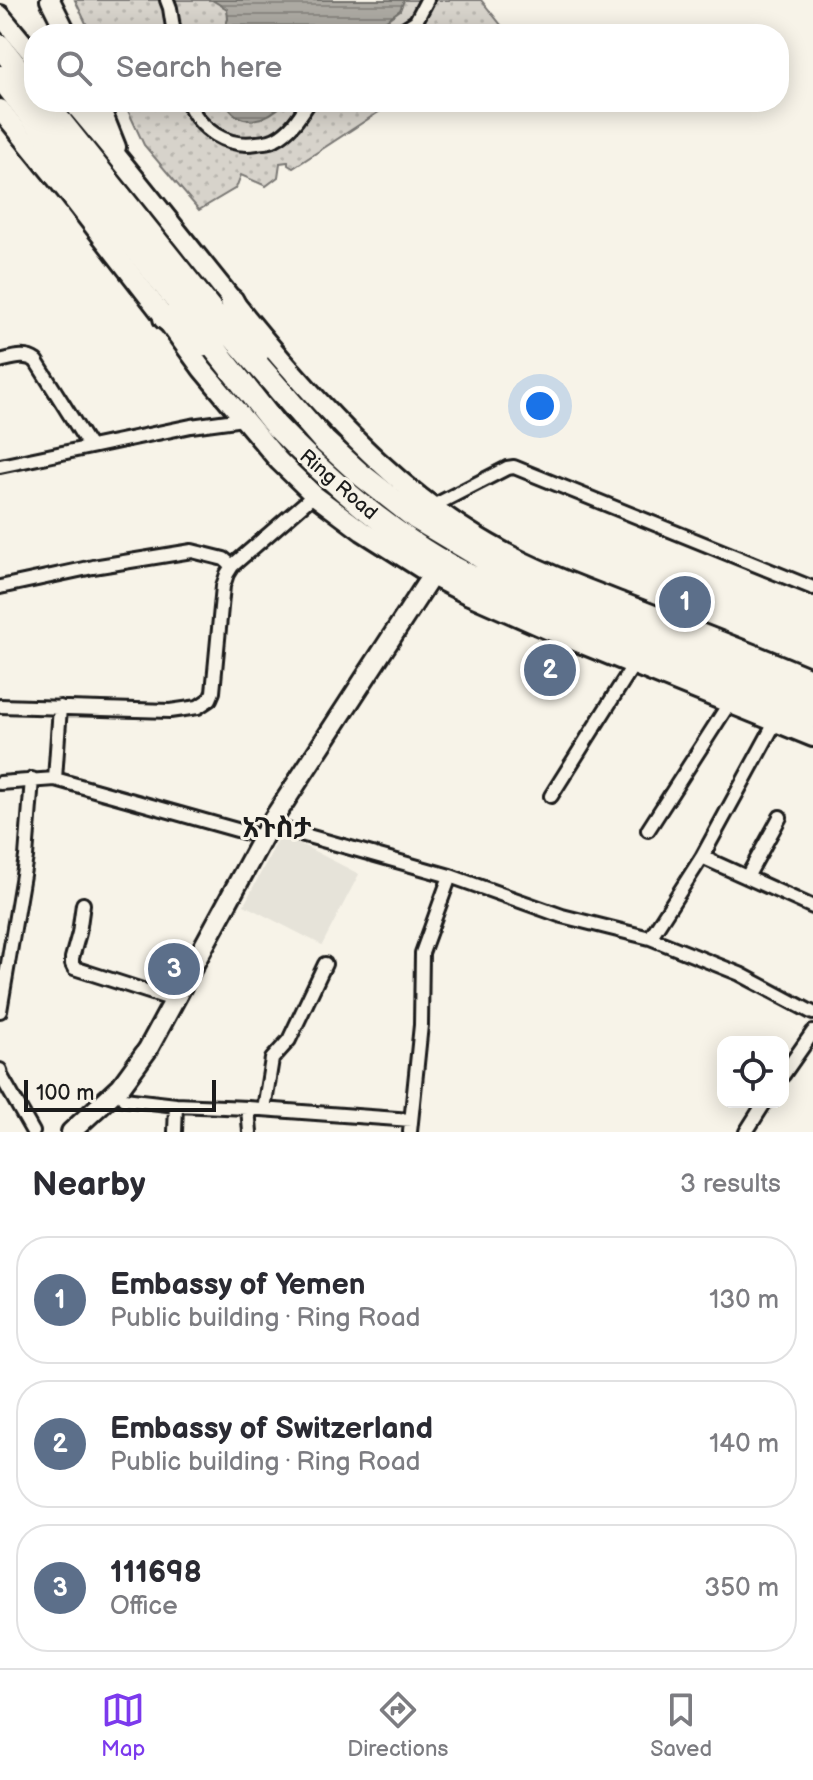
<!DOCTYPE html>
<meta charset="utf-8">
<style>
:root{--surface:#fff;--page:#f2f2f3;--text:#2b2b33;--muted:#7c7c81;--line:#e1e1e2;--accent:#7c3aed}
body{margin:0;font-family:"Balsamiq Sans","Noto Sans Ethiopic",sans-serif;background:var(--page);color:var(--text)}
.controls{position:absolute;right:24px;bottom:24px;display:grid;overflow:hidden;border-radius:16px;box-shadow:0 4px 20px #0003}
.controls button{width:72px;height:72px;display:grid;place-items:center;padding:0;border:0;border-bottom:2px solid var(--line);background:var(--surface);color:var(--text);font:40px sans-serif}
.scale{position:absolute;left:24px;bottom:20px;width:192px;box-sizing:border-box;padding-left:8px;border:4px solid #1c1c1c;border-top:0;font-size:22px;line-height:28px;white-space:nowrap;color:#1c1c1c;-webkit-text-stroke:6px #f7f3e8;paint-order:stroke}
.you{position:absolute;left:540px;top:406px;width:28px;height:28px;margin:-20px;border:6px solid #fff;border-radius:50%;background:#1a73e8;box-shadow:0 0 0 12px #1a73e833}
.badge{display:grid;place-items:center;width:52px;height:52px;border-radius:50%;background:var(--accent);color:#fff;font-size:26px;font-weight:700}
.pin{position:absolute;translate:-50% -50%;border:4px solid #fff;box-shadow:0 2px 8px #0006}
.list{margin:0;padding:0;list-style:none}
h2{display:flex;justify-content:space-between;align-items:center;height:104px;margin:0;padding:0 32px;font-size:34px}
h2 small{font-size:26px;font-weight:400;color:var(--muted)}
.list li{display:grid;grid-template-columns:52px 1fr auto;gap:24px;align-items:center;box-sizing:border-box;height:128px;margin:0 16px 16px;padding:0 16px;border:2px solid var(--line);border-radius:32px}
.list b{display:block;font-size:30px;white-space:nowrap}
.list p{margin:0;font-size:26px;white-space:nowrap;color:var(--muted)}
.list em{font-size:26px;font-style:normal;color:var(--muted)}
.icon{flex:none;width:44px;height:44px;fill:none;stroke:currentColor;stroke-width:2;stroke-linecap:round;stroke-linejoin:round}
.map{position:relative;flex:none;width:813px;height:1132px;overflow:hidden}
.search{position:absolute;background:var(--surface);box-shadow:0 4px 20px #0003;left:24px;right:24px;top:24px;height:88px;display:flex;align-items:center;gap:20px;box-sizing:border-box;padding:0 28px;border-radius:32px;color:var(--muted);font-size:30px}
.sheet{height:536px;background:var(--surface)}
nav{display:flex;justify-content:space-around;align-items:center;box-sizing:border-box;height:112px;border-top:2px solid var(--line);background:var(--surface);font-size:22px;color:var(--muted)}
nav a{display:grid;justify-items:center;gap:4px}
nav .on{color:var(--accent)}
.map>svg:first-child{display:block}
</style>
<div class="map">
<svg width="813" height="1132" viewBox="0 0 813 1132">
<defs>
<pattern id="park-dots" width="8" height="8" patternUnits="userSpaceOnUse" patternTransform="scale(2)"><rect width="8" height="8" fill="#d7d3cb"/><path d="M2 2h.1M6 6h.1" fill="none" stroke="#b8b5ae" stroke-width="1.8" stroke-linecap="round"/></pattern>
<pattern id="water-rules" width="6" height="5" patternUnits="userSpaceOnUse" patternTransform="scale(2)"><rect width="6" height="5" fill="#aca9a2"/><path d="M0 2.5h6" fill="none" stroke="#8b8983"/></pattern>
</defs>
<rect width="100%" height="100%" fill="#f7f3e8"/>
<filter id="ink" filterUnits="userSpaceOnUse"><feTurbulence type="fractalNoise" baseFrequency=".0125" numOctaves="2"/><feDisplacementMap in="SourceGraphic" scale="16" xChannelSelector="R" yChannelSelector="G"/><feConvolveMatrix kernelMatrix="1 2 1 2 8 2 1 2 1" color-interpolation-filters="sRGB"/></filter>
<g filter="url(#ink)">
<path fill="#e6e3d9" d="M 281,834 L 359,874 L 322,945 L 244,905 Z"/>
<path fill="url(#park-dots)" stroke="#7a7874" stroke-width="2" d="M 75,0 L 481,0 L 505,30 L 498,34 L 91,34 Z
M 124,102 L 394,102 L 293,168 L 288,165 L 288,162 L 280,163 L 278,177 L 266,186 L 241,175 L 236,188 L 199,210 L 144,145 Z"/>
<path fill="url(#water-rules)" stroke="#72716c" stroke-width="2" d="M 212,0 L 404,0 L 400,10 L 382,23 L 343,34 L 222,34 L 228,19 L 227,9 Z
M 225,102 L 285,102 C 267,121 240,130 225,102 Z"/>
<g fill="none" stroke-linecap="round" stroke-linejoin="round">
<defs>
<path id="street" d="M 167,0 L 170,8 L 174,34
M 396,34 L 416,21 L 427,0
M 188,102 C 200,130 227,148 257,143 C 263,142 270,142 275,139 C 291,131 300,116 309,102
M 0,361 C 13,358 25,353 36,361 L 90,447
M 0,466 L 191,426 L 243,419
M 433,506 L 507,468 L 514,467 L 813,588
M 0,587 L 93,567 L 192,551 L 224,559 L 232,566
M 0,706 L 170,711 L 198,707 L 210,699 L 213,692 L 223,586 L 227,574 L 232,566 L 314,495
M 776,721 L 702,857 L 813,907
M 55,779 L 60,707
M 0,783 L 55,779 L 262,837
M 551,796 L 634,664
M 276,827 L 450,876 L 562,916 L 650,938 L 702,857
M 648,830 L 730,702
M 747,877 L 780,817
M 83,904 L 79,933 L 72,958 L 72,964 L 74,968 L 174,1000
M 650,938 L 740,974 L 813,1013
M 0,1011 L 26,857 L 32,779
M 0,1070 L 1,1076 L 33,1132
M 783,1075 L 813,1032
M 124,1099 L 176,1105 L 248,1108 L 411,1120
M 248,1108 L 250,1132
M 264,1109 L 272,1059 L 289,1040 L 325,964
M 175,1132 L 176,1105
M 410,1132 L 421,1025 L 422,953 L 450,876
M 746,1132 L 765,1102"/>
<path id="primary" d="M 50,0 L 67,34
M 0,15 L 34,56
M 72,102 C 144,186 210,276 282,360 C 344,431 407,497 489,544 C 532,569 581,587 628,605 C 690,629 752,653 813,679
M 98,102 L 116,147
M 0,109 L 69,194 L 165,318 L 202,369 L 279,461 L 314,495 L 362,531 L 438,579 L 467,594 L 565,637 L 813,737
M 71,1132 L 121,1086 L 148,1049 L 270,824 L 432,575"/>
<path id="highway" d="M 0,46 L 34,89
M 0,77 L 275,425 C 320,472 368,514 423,550 C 460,574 502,591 543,608 C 632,648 723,681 813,717
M 45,102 L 224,326 L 324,441 L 360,474 L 416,518 L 488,561 L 522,580 L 612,618 L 813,698
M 232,301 L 258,352
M 165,318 L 201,345"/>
</defs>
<use href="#street" stroke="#1c1c1c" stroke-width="18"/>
<use href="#primary" stroke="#1c1c1c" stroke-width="24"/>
<use href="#highway" stroke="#1c1c1c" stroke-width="28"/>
<use href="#street" stroke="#f7f3e8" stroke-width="12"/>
<use href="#primary" stroke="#f7f3e8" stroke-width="18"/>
<use href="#highway" stroke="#f7f3e8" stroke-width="22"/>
</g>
</g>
<g text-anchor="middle" stroke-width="6" stroke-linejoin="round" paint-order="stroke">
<g font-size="20" fill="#1c1c1c" stroke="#f7f3e8">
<text transform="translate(339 484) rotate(41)" y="7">Ring Road</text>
</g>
<g font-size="28" font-weight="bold" fill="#1c1c1c" stroke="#f7f3e8">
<text x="277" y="837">አጉስታ</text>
</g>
</g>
</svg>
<div class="controls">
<button><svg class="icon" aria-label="locate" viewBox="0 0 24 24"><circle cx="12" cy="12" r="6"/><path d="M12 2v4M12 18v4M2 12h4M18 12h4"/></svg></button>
</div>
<div class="scale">100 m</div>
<div class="you"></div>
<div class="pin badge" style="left:685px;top:602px;background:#5c6f8a">1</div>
<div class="pin badge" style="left:550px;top:670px;background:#5c6f8a">2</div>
<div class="pin badge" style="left:174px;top:969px;background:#5c6f8a">3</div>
<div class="search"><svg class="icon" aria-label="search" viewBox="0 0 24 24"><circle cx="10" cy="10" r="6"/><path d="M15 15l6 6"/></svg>Search here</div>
</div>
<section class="sheet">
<h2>Nearby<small>3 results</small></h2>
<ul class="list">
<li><span class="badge" style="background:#5c6f8a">1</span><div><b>Embassy of Yemen</b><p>Public building · Ring Road</p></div><em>130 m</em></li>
<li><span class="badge" style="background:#5c6f8a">2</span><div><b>Embassy of Switzerland</b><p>Public building · Ring Road</p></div><em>140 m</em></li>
<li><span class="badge" style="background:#5c6f8a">3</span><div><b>111698</b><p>Office</p></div><em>350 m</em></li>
</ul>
</section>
<nav>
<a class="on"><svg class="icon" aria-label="map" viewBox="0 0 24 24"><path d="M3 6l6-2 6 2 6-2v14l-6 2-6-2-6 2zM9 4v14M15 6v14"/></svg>Map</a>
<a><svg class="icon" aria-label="directions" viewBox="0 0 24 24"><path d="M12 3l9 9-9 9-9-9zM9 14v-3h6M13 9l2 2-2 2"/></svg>Directions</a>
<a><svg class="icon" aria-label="saved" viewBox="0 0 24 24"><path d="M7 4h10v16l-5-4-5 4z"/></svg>Saved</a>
</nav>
